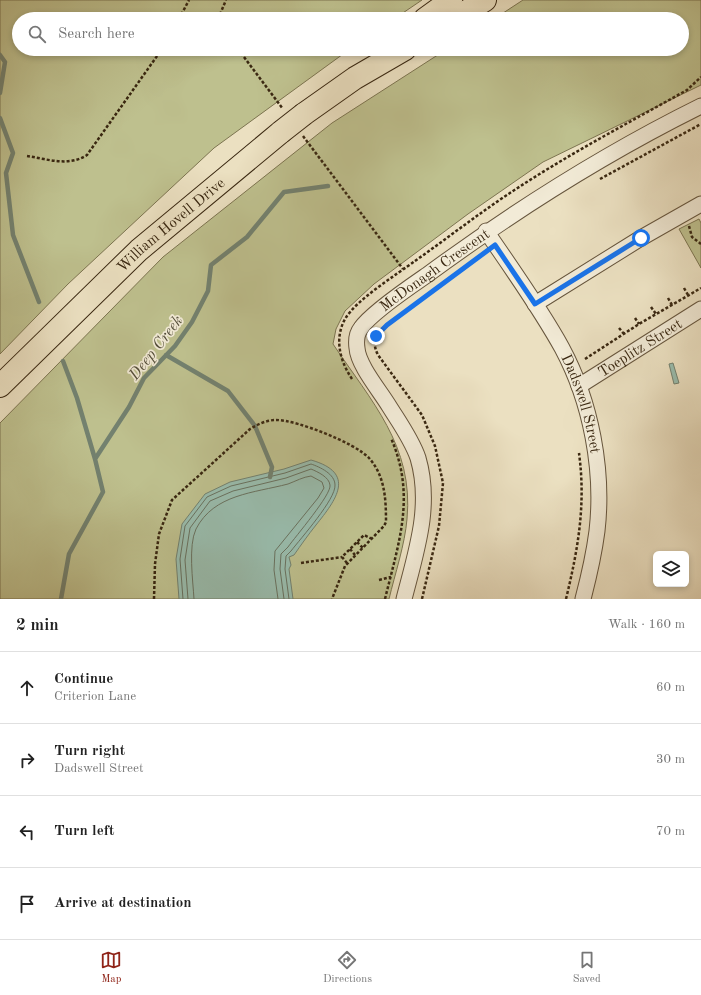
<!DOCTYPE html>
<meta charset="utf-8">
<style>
:root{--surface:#fff;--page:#f6f6f6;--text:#222;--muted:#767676;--line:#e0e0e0;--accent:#8f2418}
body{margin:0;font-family:"Old Standard TT",serif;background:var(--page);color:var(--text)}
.controls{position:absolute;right:12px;bottom:12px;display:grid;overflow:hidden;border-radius:6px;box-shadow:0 2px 6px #0003}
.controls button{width:36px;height:36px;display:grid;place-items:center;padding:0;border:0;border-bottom:1px solid var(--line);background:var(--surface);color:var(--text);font:20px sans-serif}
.stop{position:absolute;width:12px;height:12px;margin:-9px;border:3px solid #1a73e8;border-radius:50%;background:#fff}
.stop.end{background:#1a73e8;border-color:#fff;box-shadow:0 1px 4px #0008}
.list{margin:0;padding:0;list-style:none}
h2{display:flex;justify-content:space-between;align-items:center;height:52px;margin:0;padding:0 16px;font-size:17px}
h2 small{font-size:13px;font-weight:400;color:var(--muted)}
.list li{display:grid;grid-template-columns:26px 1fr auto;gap:12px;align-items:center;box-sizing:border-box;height:72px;padding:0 16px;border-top:1px solid var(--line)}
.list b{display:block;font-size:15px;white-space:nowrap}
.list p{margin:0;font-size:13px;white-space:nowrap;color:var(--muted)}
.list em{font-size:13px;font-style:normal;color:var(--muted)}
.icon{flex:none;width:22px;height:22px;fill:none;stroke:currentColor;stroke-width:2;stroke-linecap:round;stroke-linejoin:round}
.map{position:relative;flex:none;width:701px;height:599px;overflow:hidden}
.search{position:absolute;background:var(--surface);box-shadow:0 2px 6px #0003;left:12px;right:12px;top:12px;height:44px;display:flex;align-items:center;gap:10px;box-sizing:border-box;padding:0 14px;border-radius:22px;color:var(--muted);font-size:15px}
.sheet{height:340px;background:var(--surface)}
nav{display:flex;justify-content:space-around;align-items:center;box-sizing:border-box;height:56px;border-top:1px solid var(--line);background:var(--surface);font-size:11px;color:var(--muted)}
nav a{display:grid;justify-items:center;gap:2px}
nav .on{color:var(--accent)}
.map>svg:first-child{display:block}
</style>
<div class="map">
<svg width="701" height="599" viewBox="0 0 701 599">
<rect width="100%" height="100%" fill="#ebe0c1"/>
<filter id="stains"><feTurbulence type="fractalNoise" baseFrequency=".005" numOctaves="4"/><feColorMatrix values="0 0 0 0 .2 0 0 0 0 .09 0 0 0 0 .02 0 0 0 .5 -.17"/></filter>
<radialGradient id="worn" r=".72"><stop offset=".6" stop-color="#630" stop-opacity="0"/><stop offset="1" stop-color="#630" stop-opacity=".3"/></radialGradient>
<path fill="#bec08e" stroke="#7c7450" d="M 0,0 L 422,0 L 394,19 L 19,19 L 19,49 L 350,49 L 214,148 L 68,284 L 0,354 Z
M 523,0 L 701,0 L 701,85 L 543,162 L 468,214 L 374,284 L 345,311 L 336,329 L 333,344 C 371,401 414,446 407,519 C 405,544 395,574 389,599 L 0,599 L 0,423 L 163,257 L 332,123 L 447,49 L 682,49 L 682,19 L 494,19 Z
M 699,219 L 701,223 L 701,268 L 679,229 Z"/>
<path fill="#99bdae" stroke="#73816f" d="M 673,363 L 679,383 L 674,384 L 669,364 Z
M 311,460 C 357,473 336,500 316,525 C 308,535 301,545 294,555 L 289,557 L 291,565 L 289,569 L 293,599 L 179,599 L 176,559 L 182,524 L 205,494 L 230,482 L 284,469 Z"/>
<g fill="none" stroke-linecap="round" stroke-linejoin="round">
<path stroke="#697260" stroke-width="1" d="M 183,599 L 180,559 L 185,526 L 207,497 L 231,486 L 285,473 L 311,464 C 320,467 335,474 335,485 C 336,499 301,538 291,551 L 286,556 L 285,569 L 289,599
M 188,599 L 185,560 L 190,528 L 210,501 L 233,491 L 286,478 L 311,469 C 318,472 329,477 330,485 C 332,494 295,537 288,547 L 281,554 L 280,569 L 284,599
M 194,599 C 193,581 188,546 196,529 C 214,494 254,493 288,484 C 296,481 303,477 311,476 L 322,482 L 324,488 L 318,498 L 275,551 L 274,570 L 278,599"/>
<path stroke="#73816f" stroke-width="4.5" d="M 0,55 L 5,62 L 0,93
M 0,118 L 13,153 L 6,173 L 13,235 L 39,302
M 166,355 L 228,391 L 255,426 L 272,467 L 270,477
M 63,361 L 77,398 L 95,459
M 61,599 L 69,554 L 103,492 L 95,459 L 129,407 L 144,378 L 175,346 L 192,322 L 208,291 L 211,265 L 247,237 L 284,192 L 328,186"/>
<defs>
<g id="minor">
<path id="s1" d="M 486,231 C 512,269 540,308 562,348 C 591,402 604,470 597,531 C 594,554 589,576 583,599"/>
<path d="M 535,304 L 641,238 L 701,204"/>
<path id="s2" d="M 579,386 L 701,309"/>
<path id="s3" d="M 404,599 C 416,552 432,506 418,458 C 412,440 399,422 389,406 C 380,391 358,365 357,348 C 356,341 357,333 361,328 C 371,313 411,286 427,275 C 514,211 604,154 701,106"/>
</g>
<g id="primary">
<path d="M 425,19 L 451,0"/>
<path d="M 454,19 L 485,0"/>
<path d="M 304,114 L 355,78 L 405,49"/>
<path id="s4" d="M 0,386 L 139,250 L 281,132"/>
</g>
</defs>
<use href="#minor" stroke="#66553d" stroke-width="17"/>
<use href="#primary" stroke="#392711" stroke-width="24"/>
<path stroke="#392711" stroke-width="2.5" stroke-dasharray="3 2" stroke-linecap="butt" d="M 179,19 L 189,0
M 218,19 L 226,0
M 238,49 L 283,109
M 303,136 L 403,269
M 27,156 C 47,159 69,167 87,155 L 162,49
M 600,179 L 701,124
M 689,226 L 692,237 L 701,244
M 684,288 L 688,295
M 668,298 L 672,305
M 651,307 L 656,314
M 635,318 L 639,324
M 619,328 L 624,334
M 585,359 L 639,324 L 701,288
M 352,379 C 340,361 334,339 345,319 C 357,299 396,275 415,261 C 449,237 482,211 516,189 C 571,153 630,122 687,90 L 701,77
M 357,542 L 363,548
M 350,549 L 355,555
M 301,563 L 342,557
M 347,563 L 342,557 L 364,535 L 372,539
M 379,580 L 391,577
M 154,599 L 155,564 L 159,534 L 172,500 L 250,429 C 258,424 267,420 276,420 C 297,420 355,443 369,458 C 385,476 386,499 386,522 L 384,526 L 345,566 L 332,599
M 385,599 C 399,541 416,496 391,438
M 422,599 L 439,526 L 443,483 L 435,446 L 422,415 L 378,355 C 371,341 376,335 387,325 L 457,273
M 566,599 C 578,549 586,505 579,453"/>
<use href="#minor" stroke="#f2ebd7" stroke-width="15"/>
<use href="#primary" stroke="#ebe0c1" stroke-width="22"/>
<defs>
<path id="primary-bridge" d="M 281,132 L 304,114"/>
</defs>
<use href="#primary-bridge" stroke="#392711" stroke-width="24" stroke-linecap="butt"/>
<use href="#primary-bridge" stroke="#ebe0c1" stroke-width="22"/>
</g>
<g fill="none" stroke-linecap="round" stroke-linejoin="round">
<path stroke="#1a73e8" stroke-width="5" d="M 376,336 L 387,325 L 495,245 L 535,304 L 641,238"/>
</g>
<g text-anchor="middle" stroke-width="3.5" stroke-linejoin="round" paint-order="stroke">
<g font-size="15" fill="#392711" stroke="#f2ebd7">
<text dy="5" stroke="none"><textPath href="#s4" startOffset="235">William Hovell Drive</textPath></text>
<text dy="5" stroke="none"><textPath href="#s3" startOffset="385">McDonagh Crescent</textPath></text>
<text dy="5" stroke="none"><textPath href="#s2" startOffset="72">Toeplitz Street</textPath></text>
<text dy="5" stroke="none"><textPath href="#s1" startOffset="199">Dadswell Street</textPath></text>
</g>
<g font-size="16" font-style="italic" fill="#514c38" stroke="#f2ebd7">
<text transform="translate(155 347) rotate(-52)" y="6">Deep Creek</text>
</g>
</g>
<rect width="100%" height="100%" filter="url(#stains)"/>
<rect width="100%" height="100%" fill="url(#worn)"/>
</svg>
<div class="controls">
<button><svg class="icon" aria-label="layers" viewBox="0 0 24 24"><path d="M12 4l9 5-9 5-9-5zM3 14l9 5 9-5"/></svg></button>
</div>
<div class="stop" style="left:641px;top:238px"></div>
<div class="stop end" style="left:376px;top:336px"></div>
<div class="search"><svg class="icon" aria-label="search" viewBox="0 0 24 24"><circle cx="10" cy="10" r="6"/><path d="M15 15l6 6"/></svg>Search here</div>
</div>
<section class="sheet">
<h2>2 min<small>Walk · 160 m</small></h2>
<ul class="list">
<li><svg class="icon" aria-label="ahead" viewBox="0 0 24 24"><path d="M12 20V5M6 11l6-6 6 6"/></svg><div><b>Continue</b><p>Criterion Lane</p></div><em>60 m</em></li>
<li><svg class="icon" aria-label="right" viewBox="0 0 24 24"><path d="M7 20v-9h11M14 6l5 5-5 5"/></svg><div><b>Turn right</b><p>Dadswell Street</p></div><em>30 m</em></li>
<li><svg class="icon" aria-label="left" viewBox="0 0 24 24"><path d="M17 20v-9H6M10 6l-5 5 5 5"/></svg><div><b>Turn left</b></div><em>70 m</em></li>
<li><svg class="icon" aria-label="arrive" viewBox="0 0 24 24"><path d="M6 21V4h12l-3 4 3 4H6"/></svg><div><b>Arrive at destination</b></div></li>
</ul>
</section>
<nav>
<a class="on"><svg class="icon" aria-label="map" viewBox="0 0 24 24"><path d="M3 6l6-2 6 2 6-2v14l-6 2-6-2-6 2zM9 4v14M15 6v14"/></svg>Map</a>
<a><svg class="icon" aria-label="directions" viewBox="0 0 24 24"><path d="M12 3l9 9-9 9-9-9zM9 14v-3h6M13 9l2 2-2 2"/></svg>Directions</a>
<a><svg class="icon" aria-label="saved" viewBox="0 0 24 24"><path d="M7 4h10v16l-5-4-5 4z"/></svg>Saved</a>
</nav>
